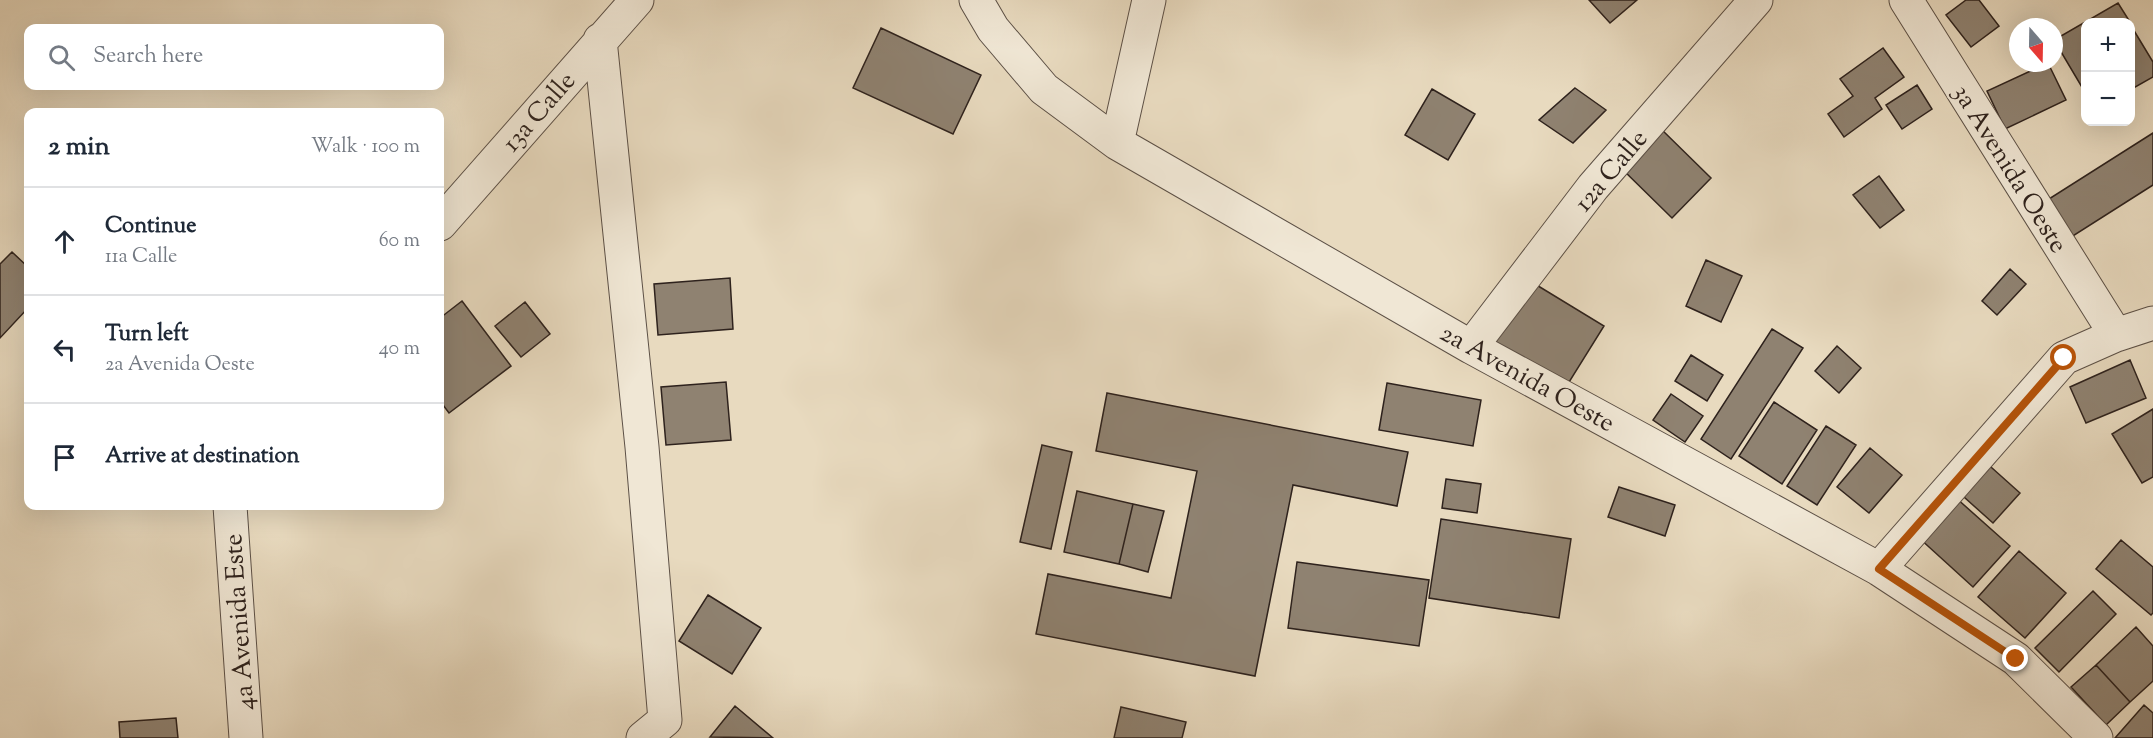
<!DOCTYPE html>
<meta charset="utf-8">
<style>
:root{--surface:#fff;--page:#f6f6f7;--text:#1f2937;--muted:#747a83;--line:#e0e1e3}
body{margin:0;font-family:"Sorts Mill Goudy",serif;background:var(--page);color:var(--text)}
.controls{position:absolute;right:18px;top:18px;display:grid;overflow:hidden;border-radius:12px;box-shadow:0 6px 24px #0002}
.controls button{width:54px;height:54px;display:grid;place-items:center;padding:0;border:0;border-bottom:2px solid var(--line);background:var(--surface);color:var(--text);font:30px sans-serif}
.compass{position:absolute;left:2009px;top:18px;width:54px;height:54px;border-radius:50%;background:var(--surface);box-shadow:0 6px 24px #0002;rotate:160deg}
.stop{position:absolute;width:18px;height:18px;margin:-14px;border:4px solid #b45309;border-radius:50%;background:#fff}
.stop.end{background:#b45309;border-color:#fff;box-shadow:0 2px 6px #0008}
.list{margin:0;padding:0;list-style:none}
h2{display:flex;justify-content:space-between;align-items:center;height:78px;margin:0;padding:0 24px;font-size:26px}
h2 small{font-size:20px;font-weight:400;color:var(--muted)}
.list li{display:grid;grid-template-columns:39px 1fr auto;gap:18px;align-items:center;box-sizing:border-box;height:108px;padding:0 24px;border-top:2px solid var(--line)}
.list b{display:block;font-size:22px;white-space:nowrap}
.list p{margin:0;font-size:20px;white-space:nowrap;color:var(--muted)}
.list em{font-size:20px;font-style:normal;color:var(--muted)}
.icon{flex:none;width:33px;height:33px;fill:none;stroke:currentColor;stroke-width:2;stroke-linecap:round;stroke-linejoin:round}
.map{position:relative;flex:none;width:2153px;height:738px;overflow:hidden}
.search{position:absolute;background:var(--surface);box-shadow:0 6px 24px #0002;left:24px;top:24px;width:420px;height:66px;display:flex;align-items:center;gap:15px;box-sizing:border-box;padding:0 21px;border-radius:12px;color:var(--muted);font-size:22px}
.panel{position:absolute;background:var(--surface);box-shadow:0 6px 24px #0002;left:24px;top:108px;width:420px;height:402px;border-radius:12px}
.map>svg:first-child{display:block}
</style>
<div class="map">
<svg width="2153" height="738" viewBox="0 0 2153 738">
<rect width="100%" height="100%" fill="#e8dabf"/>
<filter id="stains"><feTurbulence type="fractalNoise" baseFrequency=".00333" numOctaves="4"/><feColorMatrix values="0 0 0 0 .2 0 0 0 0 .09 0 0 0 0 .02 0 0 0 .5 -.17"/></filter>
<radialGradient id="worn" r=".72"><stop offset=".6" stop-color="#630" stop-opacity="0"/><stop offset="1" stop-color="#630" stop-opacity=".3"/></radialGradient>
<path fill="#8f8271" stroke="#2e221d" stroke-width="1.5" d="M 1589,0 L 1637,0 L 1610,23 Z
M 1966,0 L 1979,0 L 1999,26 L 1971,47 L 1946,15 Z
M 2118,3 L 2130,22 L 2086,22 L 2086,94 L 2054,40 Z
M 2130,24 L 2153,62 L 2153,77 L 2130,90 Z
M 881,28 L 981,75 L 953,134 L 853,88 Z
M 1883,48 L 1904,77 L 1875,98 L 1882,109 L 1844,137 L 1828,114 L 1853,96 L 1840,79 Z
M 2048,63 L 2066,100 L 2005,129 L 1987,91 Z
M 1917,85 L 1932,109 L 1902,129 L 1886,105 Z
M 1575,88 L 1606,110 L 1573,143 L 1539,120 Z
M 1432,89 L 1475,114 L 1448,160 L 1405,135 Z
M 1658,126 L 1711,178 L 1672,218 L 1618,165 Z
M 2153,133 L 2153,185 L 2065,241 L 2041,204 Z
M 1879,176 L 1904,210 L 1880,228 L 1853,195 Z
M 12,252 L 28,267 L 28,308 L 0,338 L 0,264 Z
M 1706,260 L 1742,276 L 1721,322 L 1686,306 Z
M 2010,269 L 2026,284 L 1997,315 L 1982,301 Z
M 730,278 L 733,329 L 658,335 L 654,284 Z
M 1530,281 L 1604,326 L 1566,387 L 1493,342 Z
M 462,301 L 511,366 L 449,413 L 440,401 L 440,318 Z
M 525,302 L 550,334 L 521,357 L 495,326 Z
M 1772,329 L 1803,348 L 1731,459 L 1701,439 Z
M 1837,346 L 1861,368 L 1839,393 L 1815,371 Z
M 1691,355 L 1723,375 L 1707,401 L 1675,381 Z
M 2130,360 L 2146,398 L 2086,423 L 2070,387 Z
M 726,382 L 731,440 L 666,445 L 661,387 Z
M 1387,383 L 1481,400 L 1473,446 L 1379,430 Z
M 1107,393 L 1408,452 L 1397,506 L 1293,485 L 1255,676 L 1036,634 L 1048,574 L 1171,598 L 1197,471 L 1096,451 Z
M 1671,394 L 1703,416 L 1685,442 L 1653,420 Z
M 1774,402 L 1817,430 L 1782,484 L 1739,456 Z
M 2153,409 L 2153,477 L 2142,483 L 2112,434 Z
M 1826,426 L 1856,445 L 1817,505 L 1787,486 Z
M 1042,445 L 1072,452 L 1051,549 L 1020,542 Z
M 1870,448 L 1902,475 L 1869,513 L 1837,487 Z
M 1982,459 L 2020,493 L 1993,523 L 1955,489 Z
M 1446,479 L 1481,484 L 1477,513 L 1442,508 Z
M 1619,487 L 1675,505 L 1665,536 L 1608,517 Z
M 1077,491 L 1133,504 L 1119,564 L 1064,552 Z
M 1955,497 L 2010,546 L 1973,587 L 1918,537 Z
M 1133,504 L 1164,511 L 1148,572 L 1119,564 Z
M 1441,519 L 1571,539 L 1559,618 L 1429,598 Z
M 2121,540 L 2153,567 L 2153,613 L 2151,615 L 2096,569 Z
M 2019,551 L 2066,593 L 2025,638 L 1978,597 Z
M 1297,562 L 1429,580 L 1419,646 L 1288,628 Z
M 2093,591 L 2116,614 L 2059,672 L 2035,648 Z
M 708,595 L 761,628 L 732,674 L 679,641 Z
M 2136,627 L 2153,646 L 2153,681 L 2130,702 L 2096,665 Z
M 2096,665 L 2130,702 L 2106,725 L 2071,687 Z
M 2144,705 L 2153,713 L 2153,738 L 2115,738 Z
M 735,706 L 773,738 L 710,737 Z
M 1121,707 L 1186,722 L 1182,738 L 1114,738 Z
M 176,718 L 178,738 L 120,738 L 119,722 Z"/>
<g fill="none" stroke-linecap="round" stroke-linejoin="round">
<defs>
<path id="minor" d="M 976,0 L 993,29 L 1044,89 L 1117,143 L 1471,347 L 1879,569 L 2016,659 L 2096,738
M 1906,0 L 2116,335
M 600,40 L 642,447 L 665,720 L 643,738
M 1117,143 L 1149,0
M 440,224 L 637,0
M 1471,347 L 1593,187 L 1756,0
M 230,506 L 246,738
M 1879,569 L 2064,358 L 2116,335 L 2153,323"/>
</defs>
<use href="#minor" stroke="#5c5046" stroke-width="35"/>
<use href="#minor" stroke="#f0e7d5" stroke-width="33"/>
</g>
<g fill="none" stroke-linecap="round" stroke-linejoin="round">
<path stroke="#b45309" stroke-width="8" d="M 2016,659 L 1879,569 L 2064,358"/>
</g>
<g text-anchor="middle" stroke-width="4.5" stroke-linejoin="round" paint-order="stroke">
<g font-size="26" fill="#2e221d" stroke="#f0e7d5">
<text transform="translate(538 111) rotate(-49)" y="9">13a Calle</text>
<text transform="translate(2011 168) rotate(58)" y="9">3a Avenida Oeste</text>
<text transform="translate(1610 170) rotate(-50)" y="9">12a Calle</text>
<text transform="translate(1528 377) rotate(29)" y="9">2a Avenida Oeste</text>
<text transform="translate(238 622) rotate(-94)" y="9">4a Avenida Este</text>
</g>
</g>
<rect width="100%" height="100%" filter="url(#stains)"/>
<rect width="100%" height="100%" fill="url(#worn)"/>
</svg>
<div class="controls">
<button>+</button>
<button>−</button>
</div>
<svg class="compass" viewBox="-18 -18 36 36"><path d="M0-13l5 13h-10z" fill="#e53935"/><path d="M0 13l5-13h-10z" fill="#747a83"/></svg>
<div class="stop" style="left:2064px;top:358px"></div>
<div class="stop end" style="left:2016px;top:659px"></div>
<div class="search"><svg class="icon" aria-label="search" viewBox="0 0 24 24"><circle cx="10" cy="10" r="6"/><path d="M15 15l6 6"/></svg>Search here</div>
<section class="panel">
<h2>2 min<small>Walk · 100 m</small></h2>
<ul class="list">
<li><svg class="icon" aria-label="ahead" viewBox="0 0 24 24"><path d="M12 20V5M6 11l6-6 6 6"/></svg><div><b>Continue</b><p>11a Calle</p></div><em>60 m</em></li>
<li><svg class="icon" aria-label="left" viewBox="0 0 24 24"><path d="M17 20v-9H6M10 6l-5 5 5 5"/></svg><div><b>Turn left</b><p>2a Avenida Oeste</p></div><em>40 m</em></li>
<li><svg class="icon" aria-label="arrive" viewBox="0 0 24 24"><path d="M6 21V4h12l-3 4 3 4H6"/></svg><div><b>Arrive at destination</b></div></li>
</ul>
</section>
</div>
